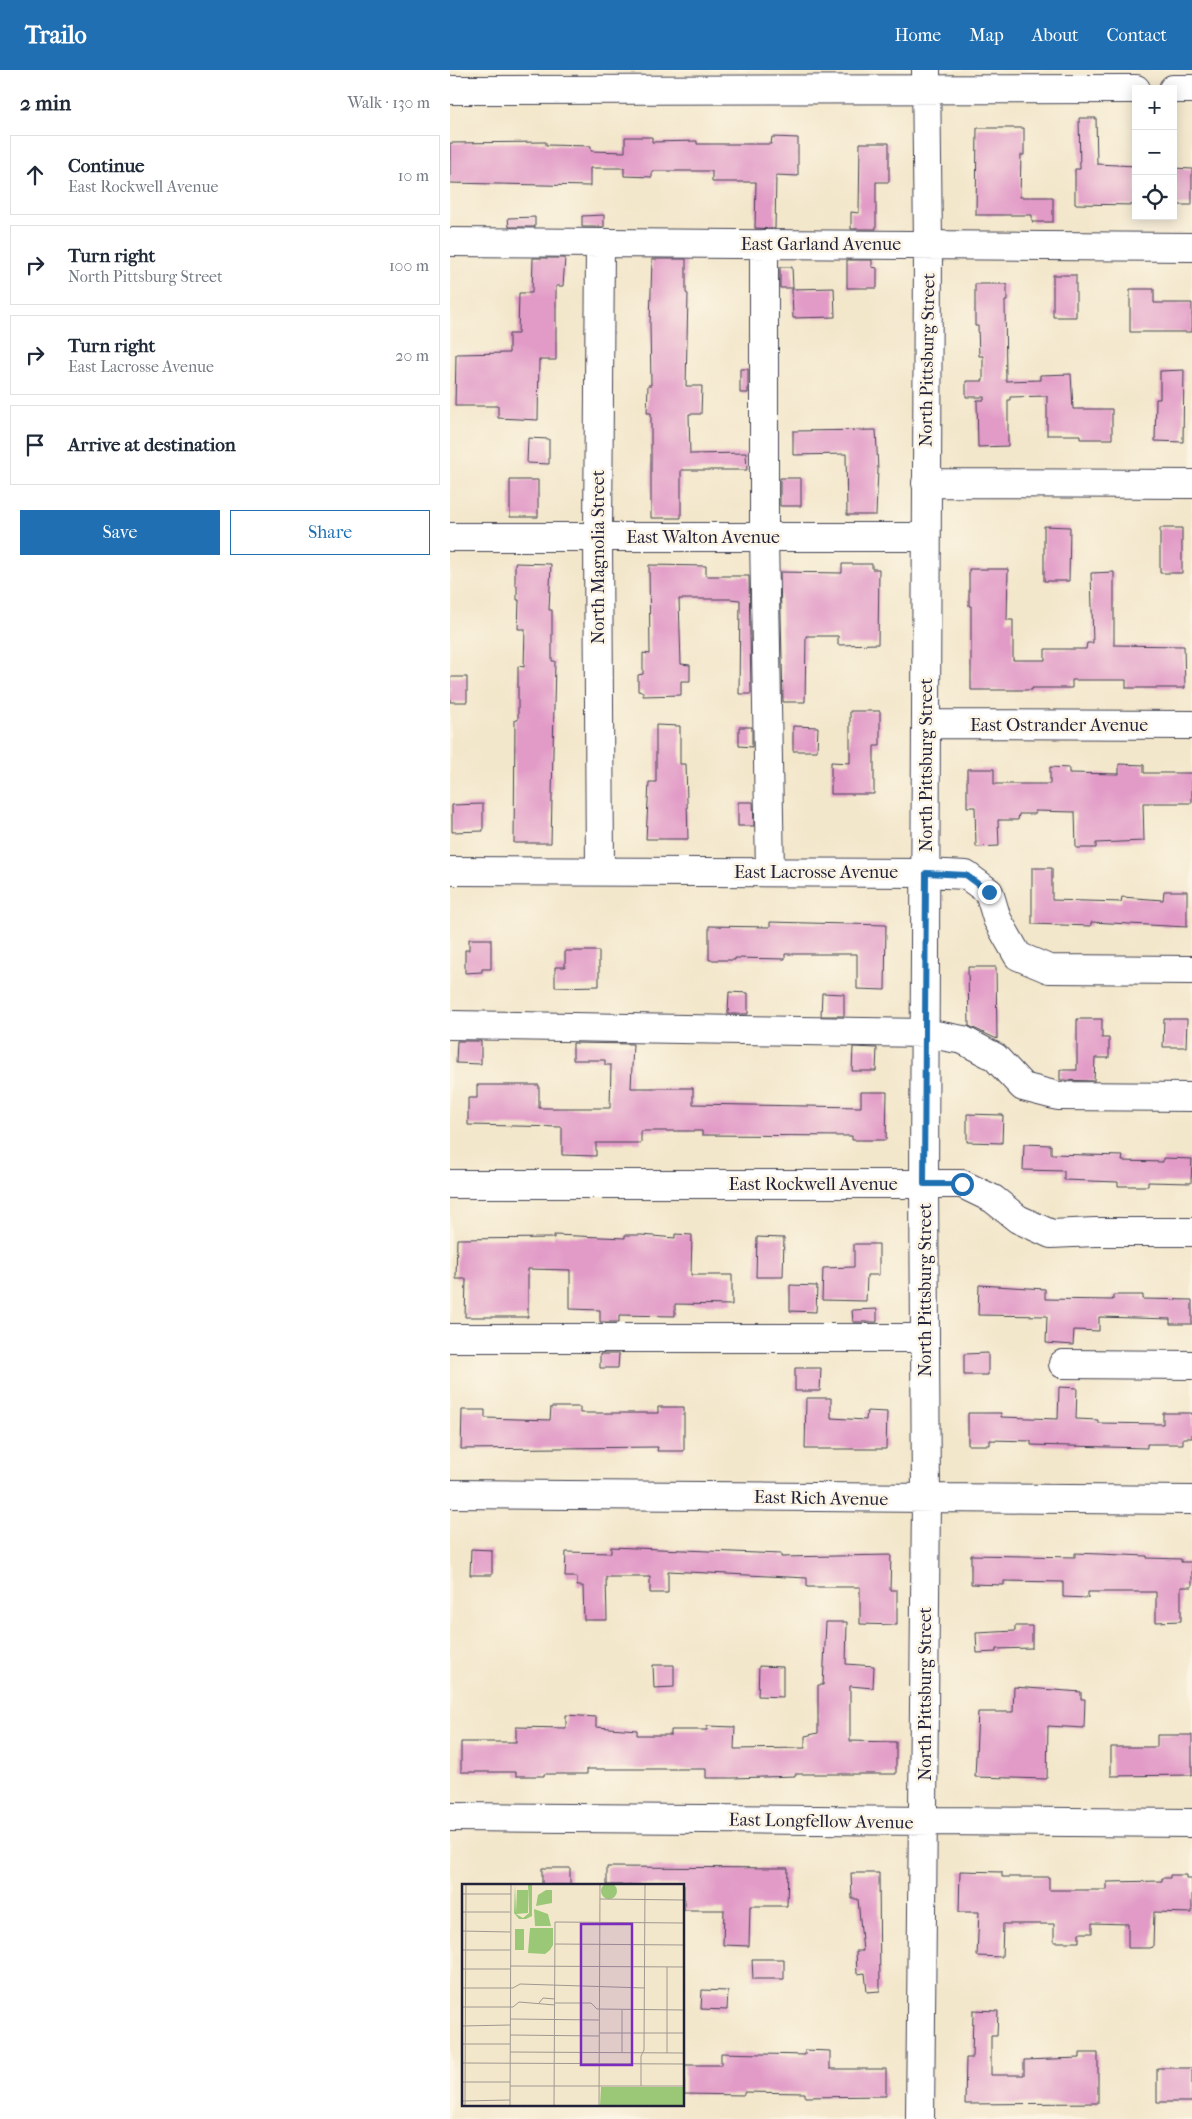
<!DOCTYPE html>
<meta charset="utf-8">
<style>
:root{--surface:#fff;--page:#f6f6f7;--text:#1f2937;--muted:#747a83;--line:#e0e1e3;--accent:#1f6fb2}
body{margin:0;font-family:"IM FELL French Canon",serif;background:var(--page);color:var(--text)}
.controls{position:absolute;right:15px;top:15px;display:grid;overflow:hidden;border-radius:0px;box-shadow:0 2px 12px #0003}
.controls button{width:45px;height:45px;display:grid;place-items:center;padding:0;border:0;border-bottom:1px solid var(--line);background:var(--surface);color:var(--text);font:25px sans-serif}
.stop{position:absolute;width:15px;height:15px;margin:-11px;border:4px solid #1f6fb2;border-radius:50%;background:#fff}
.stop.end{background:#1f6fb2;border-color:#fff;box-shadow:0 1px 5px #0008}
.list{margin:0;padding:0;list-style:none}
h2{display:flex;justify-content:space-between;align-items:center;height:65px;margin:0;padding:0 20px;font-size:21px}
h2 small{font-size:16px;font-weight:400;color:var(--muted)}
.list li{display:grid;grid-template-columns:32px 1fr auto;gap:15px;align-items:center;box-sizing:border-box;height:80px;margin:0 10px 10px;padding:0 10px;border:1px solid var(--line);border-radius:0px}
.list b{display:block;font-size:19px;white-space:nowrap}
.list p{margin:0;font-size:16px;white-space:nowrap;color:var(--muted)}
.list em{font-size:16px;font-style:normal;color:var(--muted)}
.actions{display:flex;gap:10px;padding:15px 20px}
.actions a{flex:1;padding:11px 0;border:1px solid var(--accent);border-radius:0px;text-align:center;font-size:18px;color:var(--accent)}
.actions .main{background:var(--accent);color:#fff}
.icon{flex:none;width:28px;height:28px;fill:none;stroke:currentColor;stroke-width:2;stroke-linecap:round;stroke-linejoin:round}
.map{position:relative;flex:none;width:742px;height:2049px;overflow:hidden}
header{display:flex;align-items:center;gap:30px;box-sizing:border-box;height:70px;padding:0 25px;background:var(--accent);color:#fff}
header strong{font-size:24px}
nav{display:flex;gap:28px;margin-inline-start:auto;font-size:18px}
main{display:flex}
aside{flex:1;background:var(--surface)}
.map>svg:first-child{display:block}
</style>
<header>
<strong>Trailo</strong>
<nav><a>Home</a><a>Map</a><a>About</a><a>Contact</a></nav>
</header>
<main>
<aside>
<h2>2 min<small>Walk · 130 m</small></h2>
<ul class="list">
<li><svg class="icon" aria-label="ahead" viewBox="0 0 24 24"><path d="M12 20V5M6 11l6-6 6 6"/></svg><div><b>Continue</b><p>East Rockwell Avenue</p></div><em>10 m</em></li>
<li><svg class="icon" aria-label="right" viewBox="0 0 24 24"><path d="M7 20v-9h11M14 6l5 5-5 5"/></svg><div><b>Turn right</b><p>North Pittsburg Street</p></div><em>100 m</em></li>
<li><svg class="icon" aria-label="right" viewBox="0 0 24 24"><path d="M7 20v-9h11M14 6l5 5-5 5"/></svg><div><b>Turn right</b><p>East Lacrosse Avenue</p></div><em>20 m</em></li>
<li><svg class="icon" aria-label="arrive" viewBox="0 0 24 24"><path d="M6 21V4h12l-3 4 3 4H6"/></svg><div><b>Arrive at destination</b></div></li>
</ul>
<div class="actions"><a class="main">Save</a><a>Share</a></div>
</aside>
<div class="map">
<svg width="742" height="2049" viewBox="0 0 742 2049">
<rect width="100%" height="100%" fill="#fcf5e5"/>
<filter id="ink" filterUnits="userSpaceOnUse"><feTurbulence type="fractalNoise" baseFrequency=".02" numOctaves="2"/><feDisplacementMap in="SourceGraphic" scale="10" xChannelSelector="R" yChannelSelector="G"/><feConvolveMatrix kernelMatrix="1 2 1 2 8 2 1 2 1" color-interpolation-filters="sRGB"/></filter>
<filter id="wash" filterUnits="userSpaceOnUse"><feTurbulence type="fractalNoise" baseFrequency=".0096" numOctaves="4" result="noise"/><feDisplacementMap in="SourceGraphic" scale="20" xChannelSelector="R" yChannelSelector="G"/><feGaussianBlur stdDeviation="1.12" result="paint"/><feColorMatrix in="noise" values="0 0 0 0 0 0 0 0 0 0 0 0 0 0 0 0 0 1.4 0 .05"/><feComposite in="paint" operator="in"/></filter>
<g filter="url(#wash)">
<rect width="100%" height="100%" fill="#f3e7cb"/>
<g id="blocks">
<path fill="#e29bc7" d="M 629,48 L 646,48 L 647,94 L 686,96 L 686,135 L 625,134 L 625,99 L 630,99 Z
M 527,58 L 574,58 L 574,85 L 571,85 L 570,127 L 603,127 L 603,152 L 582,152 L 582,145 L 526,145 Z
M 175,67 L 202,67 L 202,72 L 247,71 L 247,74 L 321,74 L 322,67 L 348,68 L 348,106 L 326,105 L 325,159 L 305,158 L 306,112 L 262,112 L 262,101 L 202,101 L 202,107 L 174,106 L 174,98 L 140,98 L 140,116 L 0,113 L 0,73 L 96,72 L 96,75 L 141,76 L 141,81 L 175,82 Z
M 410,73 L 439,73 L 439,112 L 426,112 L 426,159 L 401,159 L 401,142 L 409,143 Z
M 723,98 L 742,99 L 742,135 L 723,135 Z
M 154,145 L 154,157 L 132,157 L 132,146 Z
M 85,147 L 85,157 L 59,157 L 58,148 Z
M 83,188 L 115,188 L 113,216 L 106,216 L 106,290 L 89,290 L 88,350 L 48,348 L 48,336 L 5,336 L 6,284 L 59,283 L 59,264 L 68,264 L 69,223 L 82,223 Z
M 202,189 L 236,189 L 236,223 L 238,224 L 236,316 L 252,316 L 251,344 L 239,344 L 240,384 L 296,383 L 297,400 L 231,400 L 231,448 L 201,448 L 201,343 L 197,343 L 198,315 L 201,315 L 200,254 Z
M 397,190 L 422,190 L 422,197 L 427,198 L 427,218 L 397,218 Z
M 330,197 L 342,197 L 343,218 L 330,218 Z
M 603,205 L 626,205 L 626,247 L 603,247 Z
M 525,214 L 557,214 L 557,231 L 555,231 L 556,311 L 590,310 L 590,305 L 621,304 L 623,339 L 662,339 L 662,369 L 630,369 L 630,365 L 597,365 L 597,326 L 560,327 L 560,330 L 558,330 L 558,376 L 528,377 L 527,330 L 534,330 L 534,327 L 516,327 L 516,311 L 533,311 L 533,286 L 529,286 L 528,256 L 525,256 Z
M 384,218 L 385,247 L 343,248 L 342,219 Z
M 680,219 L 704,219 L 704,233 L 742,233 L 742,262 L 680,262 Z
M 290,299 L 298,299 L 298,323 L 290,323 Z
M 734,300 L 733,372 L 705,371 L 706,329 L 710,329 L 710,301 Z
M 426,360 L 428,400 L 426,445 L 397,445 L 396,384 L 343,385 L 343,361 Z
M 78,368 L 99,369 L 99,394 L 77,393 Z
M 330,408 L 351,408 L 351,436 L 330,436 Z
M 60,410 L 88,410 L 88,447 L 60,447 Z
M 594,456 L 620,457 L 619,511 L 594,511 Z
M 710,458 L 732,458 L 732,503 L 710,503 Z
M 65,493 L 101,494 L 99,540 L 102,540 L 102,591 L 105,591 L 101,773 L 64,773 L 65,650 L 68,650 L 68,596 L 74,597 L 75,559 L 68,559 L 69,530 L 67,530 L 67,515 L 65,515 Z
M 392,494 L 422,494 L 422,499 L 429,499 L 428,574 L 388,575 L 388,566 L 356,566 L 355,632 L 333,632 L 330,502 L 392,503 Z
M 199,495 L 256,496 L 256,506 L 299,506 L 301,624 L 289,624 L 290,530 L 280,529 L 229,529 L 231,594 L 240,595 L 240,611 L 231,611 L 231,625 L 193,626 L 193,622 L 188,621 L 188,605 L 193,604 L 193,583 L 200,584 Z
M 519,499 L 558,499 L 557,550 L 563,550 L 563,590 L 595,590 L 595,579 L 636,579 L 637,573 L 643,573 L 641,503 L 664,502 L 664,575 L 734,576 L 735,618 L 676,618 L 676,610 L 622,610 L 622,618 L 582,618 L 582,620 L 521,620 L 521,536 L 519,536 Z
M 0,607 L 17,607 L 17,632 L 0,632 Z
M 400,641 L 430,641 L 430,676 L 424,676 L 424,724 L 381,724 L 381,692 L 400,693 Z
M 206,655 L 230,656 L 230,694 L 236,694 L 238,769 L 196,769 L 199,712 L 206,712 Z
M 343,656 L 368,657 L 367,681 L 343,681 Z
M 289,657 L 302,657 L 302,677 L 289,676 Z
M 669,694 L 694,695 L 694,703 L 742,703 L 742,733 L 693,733 L 694,771 L 646,773 L 646,778 L 626,778 L 625,742 L 585,741 L 585,744 L 569,744 L 568,750 L 548,750 L 549,776 L 526,777 L 525,737 L 517,737 L 517,699 L 544,699 L 544,714 L 600,714 L 600,697 L 619,698 L 619,703 L 669,704 Z
M 288,732 L 303,732 L 304,756 L 288,756 Z
M 33,734 L 33,761 L 2,762 L 2,735 Z
M 582,798 L 602,798 L 602,830 L 671,832 L 672,827 L 713,830 L 714,821 L 737,821 L 737,857 L 641,852 L 641,856 L 582,854 Z
M 320,852 L 436,855 L 435,920 L 407,919 L 407,884 L 335,884 L 335,889 L 285,888 L 285,890 L 259,890 L 259,856 L 320,857 Z
M 19,869 L 41,869 L 41,899 L 32,899 L 32,902 L 15,903 L 15,880 L 19,880 Z
M 115,881 L 149,881 L 149,916 L 105,917 L 105,897 L 115,897 Z
M 518,897 L 546,897 L 547,969 L 519,956 Z
M 279,922 L 298,923 L 298,944 L 278,944 Z
M 372,923 L 394,924 L 394,946 L 371,946 Z
M 627,949 L 652,949 L 652,968 L 659,968 L 659,988 L 645,988 L 644,1011 L 610,1010 L 610,1000 L 627,1000 Z
M 714,949 L 737,949 L 736,977 L 713,977 Z
M 7,971 L 31,971 L 31,994 L 6,993 Z
M 123,973 L 183,974 L 181,1018 L 243,1018 L 243,1034 L 411,1037 L 411,1022 L 437,1022 L 436,1070 L 402,1070 L 402,1066 L 252,1065 L 252,1061 L 191,1061 L 191,1073 L 146,1073 L 146,1086 L 112,1085 L 112,1057 L 18,1055 L 18,1028 L 27,1028 L 27,1015 L 89,1015 L 89,1038 L 160,1038 L 161,995 L 155,995 L 155,990 L 123,990 Z
M 403,977 L 427,978 L 426,1001 L 402,1001 Z
M 517,1044 L 553,1045 L 552,1073 L 517,1072 Z
M 574,1074 L 601,1075 L 601,1084 L 673,1086 L 672,1091 L 713,1092 L 713,1088 L 742,1089 L 741,1113 L 698,1112 L 698,1116 L 668,1116 L 668,1112 L 614,1110 L 614,1101 L 573,1100 Z
M 225,1164 L 242,1165 L 241,1205 L 282,1205 L 282,1235 L 225,1234 L 225,1246 L 169,1245 L 169,1252 L 150,1252 L 150,1240 L 120,1239 L 120,1200 L 78,1199 L 78,1247 L 15,1247 L 16,1209 L 6,1209 L 7,1169 L 104,1168 L 104,1165 L 175,1168 L 175,1165 L 192,1165 L 225,1168 Z
M 307,1167 L 334,1168 L 333,1207 L 306,1207 Z
M 404,1174 L 429,1174 L 429,1205 L 417,1205 L 416,1231 L 372,1230 L 373,1198 L 404,1197 Z
M 340,1215 L 367,1216 L 366,1242 L 340,1241 Z
M 529,1215 L 595,1219 L 595,1229 L 663,1230 L 663,1225 L 693,1225 L 693,1229 L 742,1230 L 742,1254 L 720,1254 L 720,1249 L 649,1247 L 649,1261 L 624,1260 L 623,1275 L 596,1273 L 597,1246 L 528,1245 Z
M 427,1239 L 427,1252 L 403,1252 L 402,1240 Z
M 538,1283 L 538,1305 L 514,1305 L 514,1284 Z
M 150,1284 L 169,1284 L 168,1298 L 150,1298 Z
M 345,1298 L 371,1298 L 370,1321 L 345,1321 Z
M 609,1317 L 627,1318 L 626,1349 L 648,1350 L 648,1353 L 713,1354 L 713,1343 L 742,1343 L 742,1368 L 733,1368 L 733,1374 L 697,1374 L 697,1378 L 581,1375 L 581,1371 L 540,1370 L 540,1375 L 518,1375 L 518,1343 L 551,1343 L 551,1347 L 608,1349 Z
M 356,1328 L 381,1328 L 381,1348 L 416,1350 L 417,1341 L 437,1342 L 436,1379 L 355,1379 Z
M 101,1337 L 130,1337 L 130,1343 L 208,1343 L 208,1337 L 234,1337 L 234,1381 L 207,1381 L 208,1377 L 11,1379 L 12,1340 L 35,1340 L 35,1348 L 100,1350 Z
M 161,1477 L 331,1484 L 331,1487 L 441,1485 L 440,1520 L 447,1520 L 447,1555 L 410,1554 L 410,1517 L 357,1517 L 357,1508 L 218,1501 L 218,1523 L 200,1523 L 200,1507 L 156,1507 L 157,1550 L 134,1550 L 133,1516 L 127,1516 L 127,1507 L 115,1507 L 116,1482 L 161,1483 Z
M 21,1479 L 42,1480 L 42,1505 L 20,1505 Z
M 625,1483 L 697,1486 L 697,1488 L 731,1489 L 731,1492 L 742,1492 L 742,1517 L 731,1517 L 731,1551 L 706,1552 L 706,1522 L 638,1522 L 638,1528 L 613,1527 L 613,1512 L 554,1511 L 554,1515 L 521,1514 L 521,1485 L 625,1487 Z
M 376,1552 L 397,1552 L 396,1594 L 424,1596 L 423,1618 L 400,1616 L 400,1671 L 446,1672 L 446,1704 L 345,1704 L 345,1706 L 283,1708 L 256,1708 L 256,1699 L 137,1699 L 137,1704 L 94,1704 L 94,1706 L 66,1706 L 66,1702 L 11,1702 L 11,1672 L 66,1672 L 66,1657 L 116,1658 L 116,1645 L 146,1647 L 146,1657 L 187,1660 L 187,1665 L 221,1665 L 221,1660 L 257,1660 L 257,1656 L 285,1657 L 284,1679 L 355,1678 L 355,1666 L 368,1663 L 368,1615 L 373,1615 Z
M 565,1556 L 582,1556 L 582,1578 L 546,1579 L 546,1582 L 527,1583 L 526,1563 L 565,1561 Z
M 203,1595 L 224,1595 L 224,1617 L 204,1618 Z
M 309,1596 L 333,1597 L 333,1627 L 308,1626 Z
M 564,1617 L 631,1622 L 631,1629 L 635,1629 L 634,1658 L 598,1656 L 597,1709 L 525,1707 L 528,1642 L 563,1642 Z
M 707,1665 L 742,1665 L 742,1705 L 661,1706 L 661,1677 L 707,1677 Z
M 157,1797 L 338,1798 L 337,1836 L 300,1836 L 299,1876 L 273,1875 L 274,1840 L 234,1840 L 234,1815 L 157,1815 Z
M 92,1798 L 120,1798 L 120,1815 L 92,1815 Z
M 510,1801 L 552,1802 L 552,1807 L 599,1807 L 599,1820 L 657,1820 L 657,1812 L 712,1811 L 712,1808 L 720,1808 L 720,1805 L 736,1805 L 736,1808 L 742,1808 L 742,1843 L 704,1842 L 703,1877 L 700,1878 L 678,1878 L 678,1854 L 642,1853 L 642,1863 L 629,1863 L 629,1872 L 604,1872 L 604,1854 L 553,1854 L 552,1887 L 527,1886 L 529,1842 L 509,1842 Z
M 401,1803 L 429,1803 L 430,1921 L 417,1922 L 415,1903 L 407,1904 L 406,1881 L 413,1881 L 408,1829 L 402,1829 Z
M 302,1889 L 334,1889 L 334,1909 L 303,1909 Z
M 252,1920 L 278,1921 L 277,1940 L 251,1939 Z
M 523,1940 L 548,1941 L 547,1966 L 541,1966 L 541,2005 L 574,2005 L 574,1990 L 630,1988 L 630,1983 L 648,1983 L 648,2033 L 515,2034 L 516,1988 L 522,1988 Z
M 355,1980 L 380,1981 L 380,1999 L 436,1999 L 436,2026 L 355,2027 L 355,2023 L 294,2022 L 294,2025 L 234,2024 L 234,1995 L 271,1995 L 271,1983 L 355,1985 Z
M 707,1998 L 742,1998 L 742,2032 L 707,2032 Z"/>
</g>
</g>
<g filter="url(#ink)">
<use href="#blocks" fill-opacity="0" stroke="#414051" stroke-width="1"/>
<g fill="none" stroke-linecap="round" stroke-linejoin="round">
<defs>
<path id="minor" d="M 723,19 L 742,19
M 0,20 L 686,19
M 0,172 L 742,177
M 150,173 L 148,467 L 150,801
M 314,174 L 314,467 L 320,802
M 476,413 L 742,414
M 0,467 L 476,467
M 476,654 L 742,655
M 0,801 L 476,803 L 516,805 L 539,822 L 547,849 L 568,886 L 599,899 L 742,900
M 0,955 L 475,963 L 513,970 L 545,987 L 573,1017 L 608,1026 L 742,1027
M 0,1114 L 512,1114 L 543,1129 L 568,1149 L 601,1164 L 645,1162 L 742,1162
M 0,1268 L 475,1268
M 613,1294 L 742,1295
M 0,1424 L 742,1430
M 0,1747 L 742,1753
M 470,2049 L 476,1429 L 474,1114 L 478,175 L 476,0"/>
</defs>
<use href="#minor" stroke="#414051" stroke-width="30"/>
<use href="#minor" stroke="#fff" stroke-width="28"/>
</g>
</g>
<g fill="none" stroke-linecap="round" stroke-linejoin="round" filter="url(#ink)">
<path stroke="#1f6fb2" stroke-width="6" d="M 512,1114 L 474,1114 L 476,803 L 516,805 L 539,822"/>
</g>
<g text-anchor="middle" stroke-width="5" stroke-linejoin="round" paint-order="stroke">
<g font-size="18" fill="#22223b" stroke="#fcf5e5">
<text x="371" y="180">East Garland Avenue</text>
<text transform="translate(477 290) rotate(-89)" y="6">North Pittsburg Street</text>
<text x="253" y="473">East Walton Avenue</text>
<text transform="translate(148 487) rotate(-90)" y="6">North Magnolia Street</text>
<text x="609" y="661">East Ostrander Avenue</text>
<text transform="translate(476 695) rotate(-90)" y="6">North Pittsburg Street</text>
<text x="366" y="808">East Lacrosse Avenue</text>
<text x="363" y="1120">East Rockwell Avenue</text>
<text transform="translate(475 1220) rotate(-90)" y="6">North Pittsburg Street</text>
<text transform="translate(371 1428) rotate(1)" y="6">East Rich Avenue</text>
<text transform="translate(475 1624) rotate(-90)" y="6">North Pittsburg Street</text>
<text transform="translate(371 1751) rotate(1)" y="6">East Longfellow Avenue</text>
</g>
</g>
<g transform="translate(12 1814)">
<rect width="222" height="222" fill="#f3e7cb"/>
<path d="M139 7a8 8 0 1 1 16 0a8 8 0 1 1-16 0ZM 53,0 L 54,29 L 55,6 L 66,6 L 66,29 L 54,30 L 61,34 L 67,29 L 66,0 L 70,0 L 70,32 L 64,35 L 57,35 L 52,29 ZM 84,6 L 90,6 L 90,19 L 74,22 L 76,11 ZM 72,25 L 86,30 L 89,42 L 73,42 ZM 68,44 L 91,44 L 91,61 L 88,66 L 83,70 L 66,69 ZM 53,45 L 62,45 L 62,66 L 53,66 ZM 139,203 L 222,203 L 222,222 L 138,222 Z" fill="#9ac877"/>
<path fill="none" stroke="#9f9891" stroke-width="1" d="M 0,10 L 49,10M 138,15 L 223,16M 0,28 L 48,28M 0,47 L 48,48M 93,60 L 223,61M 0,66 L 48,66M 48,82 L 223,83M 0,85 L 48,85M 0,104 L 51,104 L 58,100 L 183,104M 77,119 L 81,114 L 93,115M 93,119 L 129,119 L 135,125 L 223,126M 0,123 L 51,123 L 57,118 L 93,121M 160,126 L 160,169M 48,135 L 137,136M 0,142 L 48,141M 138,149 L 223,149M 48,151 L 137,152M 0,160 L 48,160M 48,168 L 223,169M 205,169 L 205,83M 0,179 L 223,180M 0,198 L 48,198M 48,202 L 223,202M 179,202 L 179,172 L 182,166 L 183,0M 0,217 L 48,216M 3,222 L 4,0M 48,222 L 49,0M 92,222 L 93,38 L 223,39M 137,222 L 138,0"/>
<path fill="#7b2cbf" fill-opacity="0.15" stroke="#7b2cbf" stroke-width="2.5" d="M 119,40 L 170,40 L 170,181 L 119,181 Z"/>
<rect width="222" height="222" fill="none" stroke="#22223b" stroke-width="2.5"/>
</g>
</svg>
<div class="controls">
<button>+</button>
<button>−</button>
<button><svg class="icon" aria-label="locate" viewBox="0 0 24 24"><circle cx="12" cy="12" r="6"/><path d="M12 2v4M12 18v4M2 12h4M18 12h4"/></svg></button>
</div>
<div class="stop" style="left:512px;top:1114px"></div>
<div class="stop end" style="left:539px;top:822px"></div>
</div>
</main>
